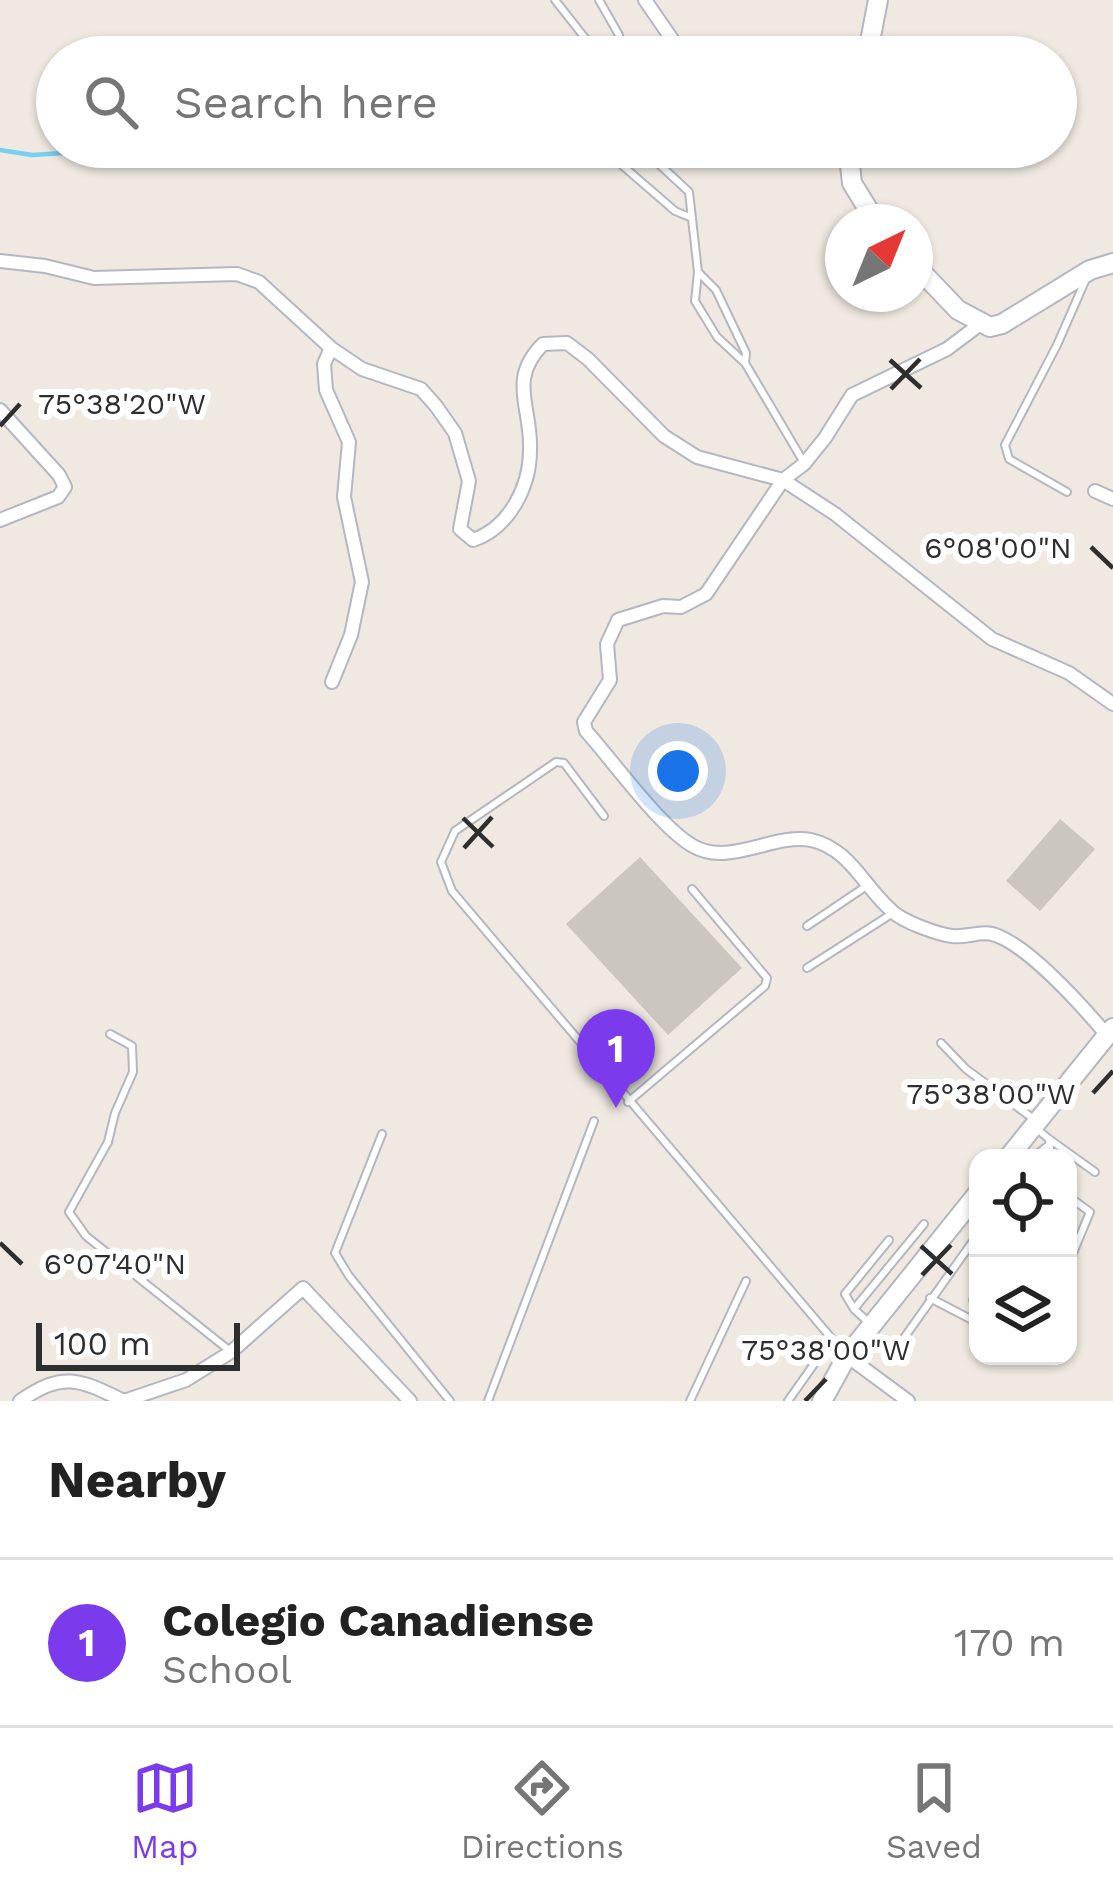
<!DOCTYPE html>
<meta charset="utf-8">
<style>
:root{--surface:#fff;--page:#f2f2f2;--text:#222;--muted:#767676;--line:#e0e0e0;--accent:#7c3aed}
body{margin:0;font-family:"Work Sans",sans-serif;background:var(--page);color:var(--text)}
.controls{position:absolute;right:36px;bottom:36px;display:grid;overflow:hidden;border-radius:24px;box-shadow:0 3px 9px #0004}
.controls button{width:108px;height:108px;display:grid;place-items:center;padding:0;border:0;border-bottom:3px solid var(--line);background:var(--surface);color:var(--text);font:60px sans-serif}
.compass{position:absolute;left:825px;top:204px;width:108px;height:108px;border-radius:50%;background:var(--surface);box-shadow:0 3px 9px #0004;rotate:43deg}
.scale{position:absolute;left:36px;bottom:30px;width:204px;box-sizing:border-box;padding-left:12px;border:6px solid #2e2e2e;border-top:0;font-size:33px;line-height:42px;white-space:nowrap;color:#2e2e2e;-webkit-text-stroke:9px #fff;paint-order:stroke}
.you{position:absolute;left:678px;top:771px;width:42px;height:42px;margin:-30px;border:9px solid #fff;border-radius:50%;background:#1a73e8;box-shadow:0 0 0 18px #1a73e833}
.badge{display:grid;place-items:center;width:78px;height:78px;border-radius:50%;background:var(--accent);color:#fff;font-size:39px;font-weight:700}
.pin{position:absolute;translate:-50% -99px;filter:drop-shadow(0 3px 6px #0008)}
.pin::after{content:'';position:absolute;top:63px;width:42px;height:36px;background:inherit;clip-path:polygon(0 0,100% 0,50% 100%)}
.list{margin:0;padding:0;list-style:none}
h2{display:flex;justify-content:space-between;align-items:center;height:156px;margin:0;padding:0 48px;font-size:51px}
h2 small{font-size:39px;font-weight:400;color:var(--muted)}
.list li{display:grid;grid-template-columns:78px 1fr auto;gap:36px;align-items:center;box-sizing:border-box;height:168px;padding:0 48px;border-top:3px solid var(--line)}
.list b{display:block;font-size:45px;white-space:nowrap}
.list p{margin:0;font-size:39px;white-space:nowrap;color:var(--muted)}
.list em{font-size:39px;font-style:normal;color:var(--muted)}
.icon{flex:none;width:66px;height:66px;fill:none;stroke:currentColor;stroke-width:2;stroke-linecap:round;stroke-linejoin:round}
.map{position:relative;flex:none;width:1113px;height:1401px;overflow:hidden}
.search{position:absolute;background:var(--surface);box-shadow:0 3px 9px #0004;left:36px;right:36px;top:36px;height:132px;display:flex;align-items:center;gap:30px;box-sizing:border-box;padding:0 42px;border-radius:66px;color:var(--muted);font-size:45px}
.sheet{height:324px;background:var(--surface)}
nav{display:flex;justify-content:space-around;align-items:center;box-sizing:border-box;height:168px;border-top:3px solid var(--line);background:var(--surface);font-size:33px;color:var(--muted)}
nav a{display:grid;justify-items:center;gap:6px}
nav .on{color:var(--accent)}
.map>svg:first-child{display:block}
</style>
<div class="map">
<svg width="1113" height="1401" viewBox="0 0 1113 1401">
<rect width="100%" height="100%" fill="#efe9e1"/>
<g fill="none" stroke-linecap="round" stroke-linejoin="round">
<path stroke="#75cff0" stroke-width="4.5" d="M 0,150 L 32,155 L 81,152"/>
</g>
<path fill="#cbc7bf" d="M 1060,819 L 1095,849 L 1040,911 L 1006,881 Z
M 640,857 L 742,968 L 668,1035 L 566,924 Z"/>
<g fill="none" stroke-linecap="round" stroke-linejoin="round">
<defs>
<path id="lane" d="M 555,0 L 600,57
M 599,0 L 619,35 L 612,53 L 601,57
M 601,147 L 675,211 L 692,218
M 628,147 L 660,165 L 689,192 L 698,272 L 695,301 L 717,337 L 745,363
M 698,272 L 716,290 L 746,353 L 745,363 L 803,461
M 1067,492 L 1009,459 L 1005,445 L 1057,345 L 1086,279
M 604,816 L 564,763 L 556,762 L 455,831 L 441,862 L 452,891 L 844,1353
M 807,926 L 868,885
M 807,968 L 893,913
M 110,1034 L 132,1046 L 133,1072 L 115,1113 L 108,1142 L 69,1212 L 86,1236 L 230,1351
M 941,1043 L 966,1069 L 1035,1120
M 628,1102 L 765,986 L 767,978 L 692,889
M 1037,1129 L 1049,1139 L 1051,1158
M 382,1134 L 335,1253 L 349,1276 L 450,1401
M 1049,1139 L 1095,1172
M 1032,1158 L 1049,1145
M 1068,1196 L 1090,1212 L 1068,1265
M 930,1298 L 978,1323
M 973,1300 L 978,1292
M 854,1309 L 845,1294 L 889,1240
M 868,1322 L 854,1309 L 924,1224
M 894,1352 L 978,1234
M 488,1401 L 594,1121
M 690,1401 L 746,1281
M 788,1401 L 831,1340"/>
<path id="street" d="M 645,0 L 676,45 L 691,57
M 0,261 L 45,266 L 94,278 L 237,274 L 259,282 L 331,348 L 362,369 L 421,389 L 436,406 L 455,433 L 469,481 L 460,529 L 473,540 C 509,528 530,487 530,450 C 532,407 507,380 543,344 L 567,343 L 588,359 L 664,436 L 697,457 L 783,480 L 835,514 L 992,639 L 1069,673 L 1113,704
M 979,325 L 947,349 L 852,395 L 825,438 L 804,464 L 783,480 L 706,594 L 681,607 L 663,606 L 618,620 L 607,644 L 610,680 L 584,722 L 586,731 C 613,761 661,828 693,846 C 729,867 773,833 811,840 C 851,849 864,888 893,912 C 904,922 937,934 952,936 C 968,938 983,929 998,936 C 1031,949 1083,1007 1107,1035
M 331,348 L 324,364 L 326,390 L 349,442 L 344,497 L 362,582 L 351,635 L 332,682
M 0,410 L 59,475 L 65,487 L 58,497 L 0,520
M 1095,491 L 1113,499
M 847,1356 L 908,1401
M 20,1401 C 63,1371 79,1379 124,1401
M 124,1401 L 186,1380 L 231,1352 L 303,1288 L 410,1401"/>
<path id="secondary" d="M 867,57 L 878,0
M 848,147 L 852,183 L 876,222
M 915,265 L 958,310 L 990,327 L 1002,324 L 1090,270 L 1113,263
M 1008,1158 L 1113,1028
M 822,1401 L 847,1356 L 978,1193"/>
</defs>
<use href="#lane" stroke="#b4b7c1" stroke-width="10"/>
<use href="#street" stroke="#b4b7c1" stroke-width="16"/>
<use href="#secondary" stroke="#b4b7c1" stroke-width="22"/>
<use href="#lane" stroke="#fff" stroke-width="6"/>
<use href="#street" stroke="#fff" stroke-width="12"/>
<use href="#secondary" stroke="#fff" stroke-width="18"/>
</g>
<path fill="none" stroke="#2e2e2e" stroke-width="4.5" d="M 890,360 L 921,388M 891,389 L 920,359M 0,426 L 20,404M 1091,547 L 1113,568M 463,818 L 493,847M 464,848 L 492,817M 1093,1093 L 1113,1071M 0,1243 L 22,1264M 921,1246 L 952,1274M 922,1275 L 951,1245M 805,1401 L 826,1379"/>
<g font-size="30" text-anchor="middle" fill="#2e2e2e" stroke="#fff" stroke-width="12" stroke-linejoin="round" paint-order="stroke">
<text x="122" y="414">75°38'20"W</text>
<text x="998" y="558">6°08'00"N</text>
<text x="991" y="1104">75°38'00"W</text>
<text x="115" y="1274">6°07'40"N</text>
<text x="826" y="1360">75°38'00"W</text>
</g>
</svg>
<div class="controls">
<button><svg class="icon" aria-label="locate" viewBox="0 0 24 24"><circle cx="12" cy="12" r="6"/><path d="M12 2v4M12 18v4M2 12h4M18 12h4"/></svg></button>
<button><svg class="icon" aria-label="layers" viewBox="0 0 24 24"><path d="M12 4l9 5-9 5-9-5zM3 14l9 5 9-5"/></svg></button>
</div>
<svg class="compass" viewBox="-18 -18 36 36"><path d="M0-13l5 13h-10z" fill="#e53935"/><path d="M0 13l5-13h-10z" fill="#767676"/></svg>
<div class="scale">100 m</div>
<div class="you"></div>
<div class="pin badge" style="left:616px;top:1108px">1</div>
<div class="search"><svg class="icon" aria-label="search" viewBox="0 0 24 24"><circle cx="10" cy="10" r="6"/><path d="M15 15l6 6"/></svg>Search here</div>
</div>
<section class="sheet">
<h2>Nearby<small></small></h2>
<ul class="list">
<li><span class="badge">1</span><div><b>Colegio Canadiense</b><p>School</p></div><em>170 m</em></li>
</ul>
</section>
<nav>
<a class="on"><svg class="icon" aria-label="map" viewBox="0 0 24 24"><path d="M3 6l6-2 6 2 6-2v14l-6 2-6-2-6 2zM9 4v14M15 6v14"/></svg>Map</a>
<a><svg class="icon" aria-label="directions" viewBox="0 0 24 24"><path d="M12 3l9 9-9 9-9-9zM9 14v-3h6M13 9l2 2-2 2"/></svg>Directions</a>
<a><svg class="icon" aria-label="saved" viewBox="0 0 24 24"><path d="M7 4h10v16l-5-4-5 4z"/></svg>Saved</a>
</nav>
